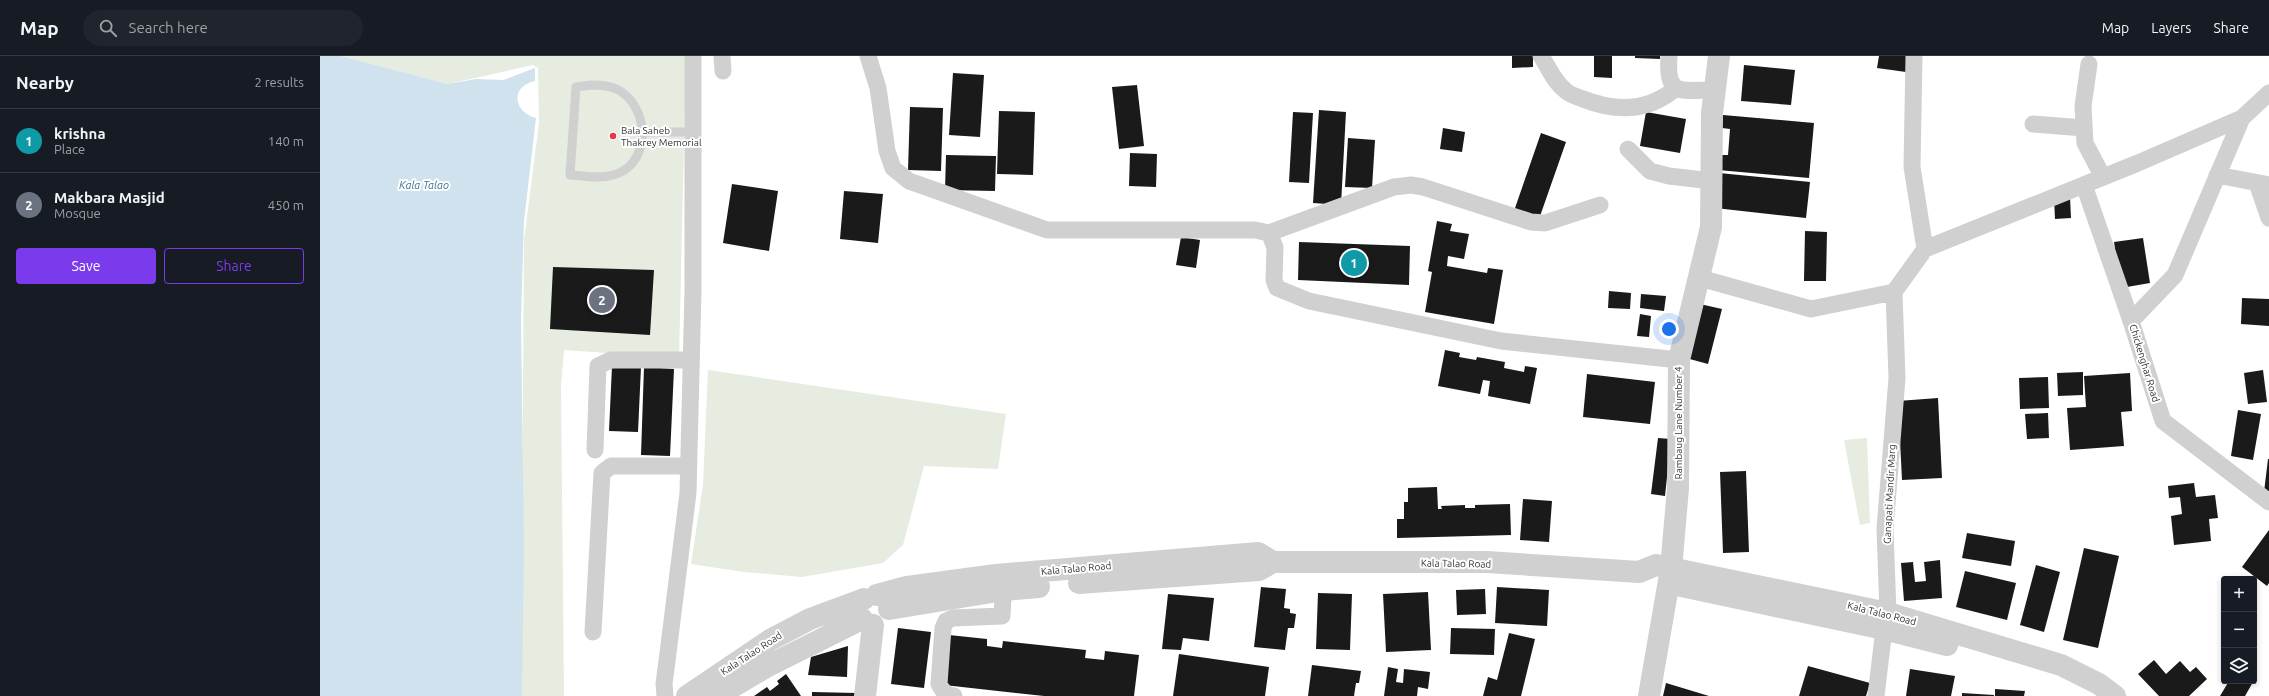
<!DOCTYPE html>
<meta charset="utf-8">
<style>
:root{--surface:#171b24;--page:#20242c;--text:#f1f3f6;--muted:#9ea1a6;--line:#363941;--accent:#7c3aed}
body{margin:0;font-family:Ubuntu,sans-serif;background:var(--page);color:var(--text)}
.controls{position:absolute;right:12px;bottom:12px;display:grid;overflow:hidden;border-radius:4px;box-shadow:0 2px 6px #0003}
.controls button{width:36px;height:36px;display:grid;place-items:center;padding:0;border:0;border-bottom:1px solid var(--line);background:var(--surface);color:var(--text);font:20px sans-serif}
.you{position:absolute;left:1349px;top:273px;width:14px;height:14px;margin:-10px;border:3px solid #fff;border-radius:50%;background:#1a73e8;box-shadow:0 0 0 6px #1a73e833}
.badge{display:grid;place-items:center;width:26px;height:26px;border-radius:50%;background:var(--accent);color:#fff;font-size:13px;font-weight:700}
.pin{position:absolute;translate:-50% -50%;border:2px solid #fff;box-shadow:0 1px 4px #0006}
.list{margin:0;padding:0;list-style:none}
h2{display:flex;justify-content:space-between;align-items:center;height:52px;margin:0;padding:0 16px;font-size:17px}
h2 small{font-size:13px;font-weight:400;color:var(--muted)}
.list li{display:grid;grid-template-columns:26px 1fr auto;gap:12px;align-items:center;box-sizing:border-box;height:64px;padding:0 16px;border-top:1px solid var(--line)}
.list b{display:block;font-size:15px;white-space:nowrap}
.list p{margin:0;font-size:13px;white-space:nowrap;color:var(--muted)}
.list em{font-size:13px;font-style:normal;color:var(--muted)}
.actions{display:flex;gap:8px;padding:12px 16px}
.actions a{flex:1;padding:9px 0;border:1px solid var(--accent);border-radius:4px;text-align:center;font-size:14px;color:var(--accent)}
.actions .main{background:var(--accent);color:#fff}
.icon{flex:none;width:22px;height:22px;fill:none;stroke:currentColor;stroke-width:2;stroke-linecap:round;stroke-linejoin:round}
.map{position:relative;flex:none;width:1949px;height:640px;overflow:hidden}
header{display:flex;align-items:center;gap:24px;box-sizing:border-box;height:56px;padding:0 20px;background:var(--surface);border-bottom:1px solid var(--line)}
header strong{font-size:19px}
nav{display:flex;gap:22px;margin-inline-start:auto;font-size:14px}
.search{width:280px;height:36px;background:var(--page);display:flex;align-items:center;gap:10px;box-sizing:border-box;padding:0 14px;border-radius:22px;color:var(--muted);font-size:15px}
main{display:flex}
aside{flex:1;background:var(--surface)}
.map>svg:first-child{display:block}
</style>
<header>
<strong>Map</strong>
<div class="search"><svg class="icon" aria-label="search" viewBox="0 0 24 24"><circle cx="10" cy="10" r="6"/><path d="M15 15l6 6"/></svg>Search here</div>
<nav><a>Map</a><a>Layers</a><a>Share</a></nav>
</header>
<main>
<aside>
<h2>Nearby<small>2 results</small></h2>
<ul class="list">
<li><span class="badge" style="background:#0f9aa8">1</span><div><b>krishna</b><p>Place</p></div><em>140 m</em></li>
<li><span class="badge" style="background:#6b7280">2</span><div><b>Makbara Masjid</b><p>Mosque</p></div><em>450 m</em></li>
</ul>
<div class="actions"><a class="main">Save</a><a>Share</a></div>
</aside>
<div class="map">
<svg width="1949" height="640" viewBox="0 0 1949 640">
<rect width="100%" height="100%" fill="#fff"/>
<path fill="#e6ecdf" d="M 21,0 L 366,0 L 359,302 L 244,294 L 241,330 L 244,640 L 202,640 L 201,637 L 204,184 L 219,67 L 218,12 L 213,9 L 128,28 Z
M 388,314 L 686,358 L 678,413 L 604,410 L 583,489 L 563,507 L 482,521 L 424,516 L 371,508 L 383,429 Z
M 1547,382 L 1550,467 L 1540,469 L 1524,384 Z"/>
<path fill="#cfe2ee" d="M 0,0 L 21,0 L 128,28 L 156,23 L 183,24 L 215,12 L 215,25 C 190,30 193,56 216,62 L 204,165 L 201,264 L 204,489 L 202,640 L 0,640 Z"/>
<path fill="#1a1a1a" d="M 1192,0 L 1213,0 L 1213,11 L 1192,12 Z
M 1274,0 L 1292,0 L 1292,22 L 1274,21 Z
M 1315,0 L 1340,0 L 1340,3 L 1315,2 Z
M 1559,0 L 1587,0 L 1586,16 L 1557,12 Z
M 1424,9 L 1475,14 L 1471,49 L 1421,45 Z
M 633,17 L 664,19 L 660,81 L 629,79 Z
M 817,29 L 824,90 L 799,93 L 792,31 Z
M 590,51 L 623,52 L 621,115 L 588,114 Z
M 999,54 L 1026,56 L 1021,149 L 993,147 Z
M 679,55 L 715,56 L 713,119 L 677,118 Z
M 973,56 L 993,57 L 989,127 L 969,126 Z
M 1326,56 L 1366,63 L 1360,97 L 1320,90 Z
M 1403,59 L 1494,67 L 1489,122 L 1398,114 L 1399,99 L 1408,99 L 1410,73 L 1402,72 Z
M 1123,72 L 1145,76 L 1142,96 L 1120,93 Z
M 1221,77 L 1246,86 L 1219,163 L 1194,155 Z
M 1028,82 L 1055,84 L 1052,132 L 1025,131 Z
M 810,97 L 837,98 L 836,131 L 809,130 Z
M 626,99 L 676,100 L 675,135 L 625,134 Z
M 1399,117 L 1490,126 L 1486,162 L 1395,152 Z
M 412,128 L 458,135 L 449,195 L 403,187 Z
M 524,135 L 563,138 L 558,187 L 520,183 Z
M 1750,141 L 1751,162 L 1735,163 L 1734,142 Z
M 1117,165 L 1132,168 L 1130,175 L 1149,178 L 1144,203 L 1128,200 L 1127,210 L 1167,217 L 1168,212 L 1183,214 L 1174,268 L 1105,256 L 1112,216 L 1108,215 Z
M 1485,175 L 1507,176 L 1506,225 L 1484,225 Z
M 861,181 L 880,184 L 876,212 L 856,209 Z
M 1823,182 L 1830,227 L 1801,232 L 1794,186 Z
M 979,186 L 1090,190 L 1089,229 L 978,224 Z
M 233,211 L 334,214 L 330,279 L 230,273 Z
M 1289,235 L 1311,237 L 1310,253 L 1288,252 Z
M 1321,238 L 1346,240 L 1344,255 L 1320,252 Z
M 1922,242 L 1949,243 L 1949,270 L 1921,268 Z
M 1380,248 L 1402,253 L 1388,308 L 1366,302 Z
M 1320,258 L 1331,260 L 1329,281 L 1317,280 Z
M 1125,294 L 1140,297 L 1139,301 L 1156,304 L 1157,301 L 1185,306 L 1184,312 L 1204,316 L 1205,310 L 1217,312 L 1210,348 L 1168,340 L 1170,325 L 1163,324 L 1160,338 L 1118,330 Z
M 292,310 L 321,311 L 318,376 L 289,375 Z
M 324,311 L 354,313 L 350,400 L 321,399 Z
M 1943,314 L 1947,346 L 1928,348 L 1924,317 Z
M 1763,316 L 1763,339 L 1738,340 L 1737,317 Z
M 1810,317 L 1812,355 L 1801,356 L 1804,390 L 1750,394 L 1747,352 L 1766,351 L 1764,320 Z
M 1267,318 L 1335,326 L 1330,368 L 1263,361 Z
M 1728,321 L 1729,352 L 1700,353 L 1699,322 Z
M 1618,342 L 1622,422 L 1582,424 L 1578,345 Z
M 1918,354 L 1941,358 L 1933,404 L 1911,400 Z
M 1728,357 L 1729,382 L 1707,383 L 1705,358 Z
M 1338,382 L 1351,383 L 1345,440 L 1331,438 Z
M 1948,403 L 1949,403 L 1949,437 L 1944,436 Z
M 1426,415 L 1429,496 L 1403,497 L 1400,416 Z
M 1874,427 L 1876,441 L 1895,439 L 1898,462 L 1889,463 L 1891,485 L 1854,489 L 1851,460 L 1862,458 L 1860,441 L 1849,442 L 1848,430 Z
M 1117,431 L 1118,453 L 1122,453 L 1121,450 L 1145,449 L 1145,452 L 1155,452 L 1155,449 L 1190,448 L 1191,479 L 1077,482 L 1077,463 L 1084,463 L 1084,446 L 1088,446 L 1088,432 Z
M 1203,443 L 1232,445 L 1229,486 L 1200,484 Z
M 1949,474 L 1949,527 L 1947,530 L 1922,511 Z
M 1647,477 L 1695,485 L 1691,510 L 1642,502 Z
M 1764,492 L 1799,500 L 1778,592 L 1743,584 Z
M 1620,504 L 1622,542 L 1584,545 L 1581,507 L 1593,506 L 1595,526 L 1606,525 L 1604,506 Z
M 1716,509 L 1740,516 L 1724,576 L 1700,569 Z
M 1645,515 L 1696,527 L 1687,564 L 1636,551 Z
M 941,531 L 966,533 L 964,552 L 970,553 L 970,557 L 976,558 L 974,572 L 968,572 L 965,594 L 934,591 Z
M 1177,531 L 1229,534 L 1227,570 L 1175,567 Z
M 1165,533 L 1166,558 L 1137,559 L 1136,534 Z
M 1108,536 L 1111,594 L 1066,596 L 1063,538 Z
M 998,537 L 1032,538 L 1030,594 L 996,593 Z
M 848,538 L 894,542 L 889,585 L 863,582 L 861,594 L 842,593 Z
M 578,572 L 611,576 L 604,632 L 571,628 Z
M 1131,572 L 1175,573 L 1174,599 L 1130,598 Z
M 1189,577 L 1215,583 L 1201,640 L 1163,640 L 1168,621 L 1177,624 Z
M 629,579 L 667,583 L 667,590 L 682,592 L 683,585 L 766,594 L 765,602 L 784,604 L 785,595 L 819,599 L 814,640 L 724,640 L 624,629 Z
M 528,590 L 527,621 L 488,619 L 491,601 Z
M 859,598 L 949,611 L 945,640 L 853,640 Z
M 1834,604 L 1846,618 L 1860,605 L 1870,616 L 1876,611 L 1887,623 L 1869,640 L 1839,640 L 1818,618 Z
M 992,609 L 1041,615 L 1039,627 L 1036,627 L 1034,640 L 988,640 Z
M 1488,610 L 1550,627 L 1546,640 L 1479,640 Z
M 1068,611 L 1078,613 L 1076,626 L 1083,627 L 1084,613 L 1110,616 L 1108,633 L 1098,631 L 1097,640 L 1064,640 Z
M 1590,613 L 1635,620 L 1631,640 L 1586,640 Z
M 466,618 L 481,640 L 434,640 L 447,631 L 450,635 L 459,628 L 457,625 Z
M 1909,625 L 1932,625 L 1933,626 L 1925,640 L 1900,640 Z
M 1346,627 L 1389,640 L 1343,640 Z
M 1675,633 L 1705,635 L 1704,640 L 1675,640 Z
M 492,636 L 537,637 L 537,640 L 492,640 Z
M 1642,637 L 1674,639 L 1674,640 L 1642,640 Z"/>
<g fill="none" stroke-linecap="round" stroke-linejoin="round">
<path stroke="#d0d0d0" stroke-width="9" d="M 271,29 C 282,29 295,30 303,37 C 331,58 329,110 293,119 C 280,123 264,120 250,119 L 256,31 Z
M 323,76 L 373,76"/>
<path stroke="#d0d0d0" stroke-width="17" d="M 402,0 L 403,15
M 548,0 L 558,32 L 567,95 L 573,112 L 589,125 L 727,174 L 935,174 L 949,177 L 955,191 L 954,224 L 957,232 L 989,245 L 1181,285 L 1359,304
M 1221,0 C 1229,12 1234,26 1246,35 C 1250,39 1258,41 1263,43 C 1296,56 1328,56 1356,32
M 1349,0 C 1346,42 1361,34 1394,34
M 1594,0 L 1592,111 L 1605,193
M 1769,8 L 1763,50 L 1765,87 L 1783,121
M 1949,37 L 1922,62 L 1855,219 L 1811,265 L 1843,365 L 1949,446
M 1713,68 L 1764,72
M 1308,93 L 1330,115 L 1349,120 L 1392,125
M 1897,119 L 1949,129
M 1937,127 L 1949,162
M 1764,129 L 1811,265
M 949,177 L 1074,131 L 1091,129 L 1103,131 L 1211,166 L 1225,167 L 1280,149
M 1380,222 L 1491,253 L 1574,236 L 1605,193 L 1818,107 L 1922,62
M 275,394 L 278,310 L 291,304 L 371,304
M 273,576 L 282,417 L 291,410 L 368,410
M 345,640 L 344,628 L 348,597 L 368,437 L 373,234 L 373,0
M 634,640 C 626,639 623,636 619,628 L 623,572 L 626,565 L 633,562 L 682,560 L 684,523
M 1556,640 L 1564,573 L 1568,557 L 1565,473 L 1577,322 L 1574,236"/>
<path stroke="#d0d0d0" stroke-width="22" d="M 759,527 L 939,514 L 953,506
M 1352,528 L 1564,573 L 1627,589
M 557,539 L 587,531 L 676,519 L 938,497 L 953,506 L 1167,506 L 1319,516 L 1336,509 L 1568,557 L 1741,609 L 1779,628 L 1795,640
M 569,553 L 684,534 L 719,531
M 367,640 L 450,584 L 490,563 L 544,543
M 397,640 L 446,611 L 542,563
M 545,640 L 553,569
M 1329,640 L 1351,513 L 1358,432 L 1359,304 L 1391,171 L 1392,57 L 1399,0"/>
</g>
<circle fill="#e63946" stroke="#fff" stroke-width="1.5" cx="293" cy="80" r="4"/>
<g text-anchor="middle" stroke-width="4" stroke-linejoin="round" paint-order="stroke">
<g font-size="10" fill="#333" stroke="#fff" text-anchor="start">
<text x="301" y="78">Bala Saheb<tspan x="301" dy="12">Thakrey Memorial</tspan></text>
</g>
<g font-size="10" fill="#333" stroke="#fff">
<text transform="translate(1825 307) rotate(73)" y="4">Chickenghar Road</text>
<text transform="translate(1358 367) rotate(-90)" y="4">Rambaug Lane Number 4</text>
<text transform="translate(1569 438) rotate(-87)" y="4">Ganapati Mandir Marg</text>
<text transform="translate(1136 507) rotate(1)" y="4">Kala Talao Road</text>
<text transform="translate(756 512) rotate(-5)" y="4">Kala Talao Road</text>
<text transform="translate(1562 557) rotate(14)" y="4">Kala Talao Road</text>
<text transform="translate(431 597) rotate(-33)" y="4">Kala Talao Road</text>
</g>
<g font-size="11" font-style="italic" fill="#3f7597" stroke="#fff">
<text x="104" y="133">Kala Talao</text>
</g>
</g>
</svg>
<div class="controls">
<button>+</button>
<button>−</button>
<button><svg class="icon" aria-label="layers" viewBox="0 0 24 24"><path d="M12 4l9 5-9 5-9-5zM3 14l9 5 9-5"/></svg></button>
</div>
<div class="you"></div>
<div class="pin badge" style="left:1034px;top:207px;background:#0f9aa8">1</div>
<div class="pin badge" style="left:282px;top:244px;background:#6b7280">2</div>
</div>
</main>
